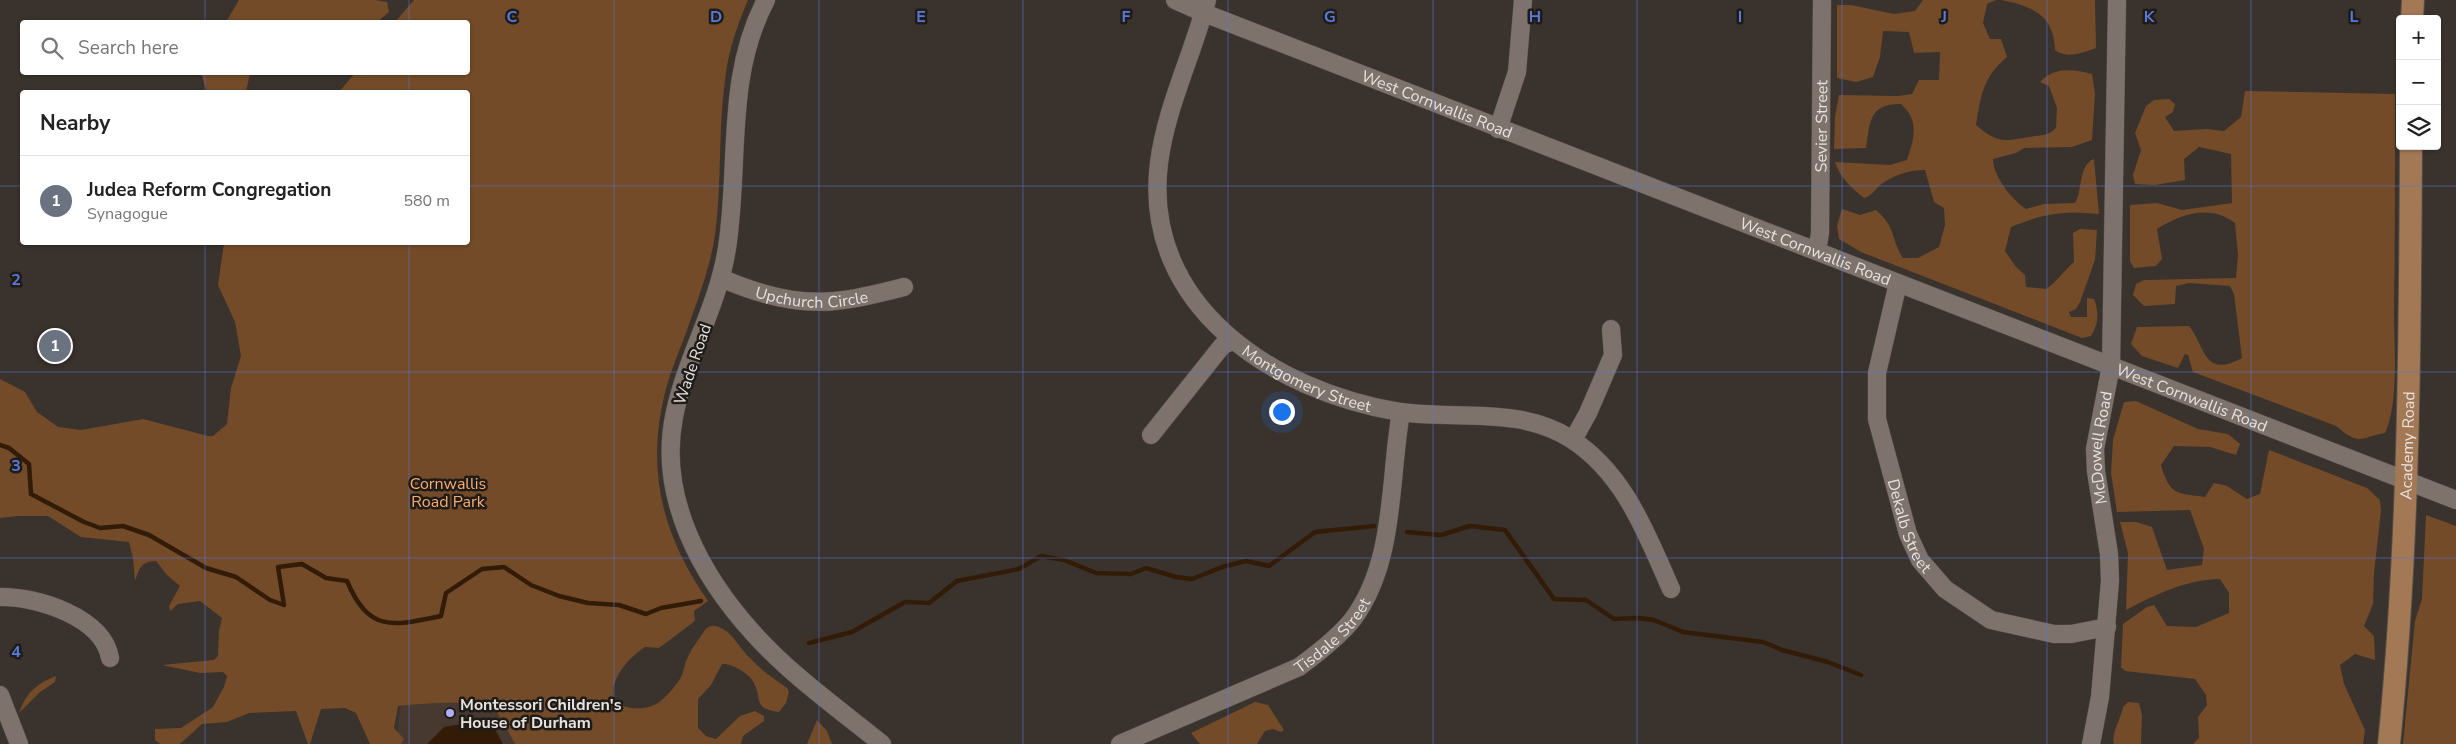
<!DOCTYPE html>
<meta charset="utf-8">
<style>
:root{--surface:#fff;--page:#f2f2f2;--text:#222;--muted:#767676;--line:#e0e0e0;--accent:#0b8043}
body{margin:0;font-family:"Nunito Sans",sans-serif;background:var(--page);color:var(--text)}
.controls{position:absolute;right:15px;top:15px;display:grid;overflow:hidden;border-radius:5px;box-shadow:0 1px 4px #0004}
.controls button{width:45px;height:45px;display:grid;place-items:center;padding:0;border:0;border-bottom:1px solid var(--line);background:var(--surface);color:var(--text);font:25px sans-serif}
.you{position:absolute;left:1281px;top:411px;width:18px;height:18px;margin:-12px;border:4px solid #fff;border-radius:50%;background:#1a73e8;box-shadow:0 0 0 8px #1a73e833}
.badge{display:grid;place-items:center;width:32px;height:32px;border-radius:50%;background:var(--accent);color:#fff;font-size:16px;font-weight:700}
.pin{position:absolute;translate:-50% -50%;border:2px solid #fff;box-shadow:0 1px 5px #0006}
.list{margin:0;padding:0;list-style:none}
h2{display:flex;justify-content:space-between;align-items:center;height:65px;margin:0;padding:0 20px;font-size:21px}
h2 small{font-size:16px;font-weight:400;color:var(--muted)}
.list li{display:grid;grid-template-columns:32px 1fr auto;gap:15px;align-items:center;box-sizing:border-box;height:90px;padding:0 20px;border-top:1px solid var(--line)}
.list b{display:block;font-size:19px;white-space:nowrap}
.list p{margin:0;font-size:16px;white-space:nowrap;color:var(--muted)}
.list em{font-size:16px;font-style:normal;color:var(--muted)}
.icon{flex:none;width:28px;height:28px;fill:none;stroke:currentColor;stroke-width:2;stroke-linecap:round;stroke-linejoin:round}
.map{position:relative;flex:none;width:2456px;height:744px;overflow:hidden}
.search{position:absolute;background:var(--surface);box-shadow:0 1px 4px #0004;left:20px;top:20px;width:450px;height:55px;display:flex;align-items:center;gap:12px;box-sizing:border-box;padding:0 18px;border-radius:5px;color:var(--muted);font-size:19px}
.panel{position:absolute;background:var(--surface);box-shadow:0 1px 4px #0004;left:20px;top:90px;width:450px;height:155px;border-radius:5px}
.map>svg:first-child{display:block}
</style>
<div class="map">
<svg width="2456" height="744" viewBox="0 0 2456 744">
<rect width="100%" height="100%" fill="#3a322c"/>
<path fill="#47392f" d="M 449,698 L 493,703 L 520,744 L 396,744 L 401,704 Z"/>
<path fill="#734b28" d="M 239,0 L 375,0 L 387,2 L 389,12 L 377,22 L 226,22 Z
M 414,0 L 748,0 C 737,26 728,52 725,80 C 718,131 722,184 715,235 C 710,269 697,301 686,333 C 678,354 669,375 664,397 C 646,474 664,538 708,601 L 694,611 L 695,621 L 659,648 L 645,647 C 632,656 619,668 614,685 C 607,710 642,713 658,703 C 665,698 677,685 681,677 C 684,672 684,665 687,659 C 691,649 699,639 705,630 C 710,624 716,625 723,629 C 734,635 740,649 750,658 C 761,670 774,679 787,688 L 789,692 L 786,703 L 779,712 C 752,708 763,701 754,683 C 750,674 732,663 722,664 L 711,685 L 698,699 L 698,728 L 706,736 L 716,739 L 740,716 L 755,711 L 764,716 L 764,721 L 743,736 L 741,744 L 515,744 C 509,733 503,720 495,710 C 483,698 416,704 398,706 L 394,728 L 404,739 L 401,744 L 370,744 L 356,713 L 345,708 L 321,709 L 310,744 L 308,744 L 296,711 L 249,713 L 227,722 L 202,724 L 180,744 L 160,744 L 155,740 L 155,729 L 181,728 L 213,707 L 224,687 L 227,676 L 223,672 L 200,673 L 162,665 L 214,660 L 218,656 L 219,631 L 222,618 L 200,601 L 178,604 L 170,611 L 169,606 L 180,586 L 167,575 L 156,561 C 141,562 140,567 135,581 L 133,558 L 129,542 L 81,537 L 48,516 L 18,516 L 0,518 L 0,379 L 25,392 L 37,412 L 58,427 L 81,430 L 143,419 L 208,436 L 213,436 L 227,424 L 231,388 L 241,356 L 235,322 L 218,285 L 224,243 L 468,242 L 468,92 L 339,92 L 355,73 L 468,72 L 468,22 L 395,22 Z
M 1923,0 L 1996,0 L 1987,4 L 1983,23 L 1990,39 L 2001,39 L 2007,57 C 1983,77 1981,95 1976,125 C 2000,146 2006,140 2035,136 C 2044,135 2049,135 2056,128 L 2057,108 L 2049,86 L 2040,82 C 2054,67 2072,69 2092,74 L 2095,94 L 2092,140 L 2072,147 L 2024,148 L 2016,153 L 1993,159 C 1993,176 2012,200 2026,209 L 2044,204 L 2075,203 C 2083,190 2078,165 2094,159 L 2099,214 C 2063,211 2045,213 2011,227 L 2005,251 L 2016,267 L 2025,275 L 2026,287 L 2046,289 C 2058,281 2063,271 2074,262 L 2073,233 L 2080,229 L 2097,230 L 2095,260 L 2080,302 L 2076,309 L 2069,312 L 2071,317 L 2087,317 L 2087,298 L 2094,299 C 2099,313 2099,323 2091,336 L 2082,338 L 1861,252 L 1839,239 L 1837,226 L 1842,209 L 1860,215 L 1876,210 C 1897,228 1890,238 1903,258 L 1918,258 L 1939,247 L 1945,225 L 1944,208 L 1934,202 L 1925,170 C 1910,170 1896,174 1883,183 C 1875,188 1874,195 1864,198 C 1852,188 1840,178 1835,162 L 1890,165 L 1907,160 C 1914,138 1920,121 1901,104 C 1869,103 1870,123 1866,148 L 1834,149 L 1835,117 L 1839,95 L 1898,96 L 1912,94 L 1919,80 L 1939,80 L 1940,52 L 1914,53 L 1909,32 L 1883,31 L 1880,57 L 1873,77 L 1856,82 L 1837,78 L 1837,5 L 1851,5 L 1894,14 L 1915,11 Z
M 2001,0 L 2095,0 L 2096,48 C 2083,53 2067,59 2055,50 C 2054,15 2032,6 2001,0 Z
M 201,73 L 250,73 L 246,92 L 207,92 Z
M 2245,91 L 2395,94 C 2395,167 2395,239 2394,312 C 2394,345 2399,405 2385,433 C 2358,438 2360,446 2336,426 L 2193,372 L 2188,355 L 2185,354 L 2178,368 L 2142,356 L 2131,344 L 2137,327 L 2189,326 C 2206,347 2203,379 2242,358 L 2234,294 L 2230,286 L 2189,283 L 2176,286 L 2175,304 L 2144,306 L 2133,295 L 2136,284 L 2144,280 L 2236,278 L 2238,255 L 2235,223 C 2210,204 2181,214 2157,229 L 2162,259 L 2156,266 L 2134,268 L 2130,261 L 2130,205 L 2157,203 L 2182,210 L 2232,203 L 2231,154 L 2199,147 L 2184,159 L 2185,180 L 2155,185 L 2135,184 L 2133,175 L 2141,150 L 2135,133 L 2146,106 L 2154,100 L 2169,99 L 2175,104 L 2173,112 L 2165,117 L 2174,131 L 2206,129 L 2224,131 L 2241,117 Z
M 2136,401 L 2198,429 L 2228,434 L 2240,444 L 2236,455 L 2210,447 L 2174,446 L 2161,465 C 2170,496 2177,493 2205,497 L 2214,483 L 2227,486 L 2247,499 L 2260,494 L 2269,450 L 2367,488 L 2380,500 L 2381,511 L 2374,573 L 2373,604 L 2364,626 L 2374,636 L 2375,660 L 2355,654 L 2340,665 L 2344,684 L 2365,730 L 2363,744 L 2193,744 L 2199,738 L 2198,717 L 2207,705 L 2206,695 L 2195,679 L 2125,671 L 2121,667 L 2123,624 L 2147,607 L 2154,605 L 2167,626 L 2196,627 L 2229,613 L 2229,593 L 2220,579 C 2185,580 2157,594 2126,610 L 2128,553 L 2120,522 L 2136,522 L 2152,527 L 2167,570 L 2202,565 L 2204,549 L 2190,510 L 2117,512 L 2111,473 L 2113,440 L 2124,402 Z
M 2426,515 L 2456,526 L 2456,744 L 2403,744 L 2415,621 L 2422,599 Z
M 56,676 L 55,682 L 40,692 L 19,713 C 26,693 36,684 56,676 Z
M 1255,702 L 1268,705 L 1284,730 L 1281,732 L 1273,729 L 1265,731 L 1257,744 L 1200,744 L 1191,733 Z
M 2128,702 L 2139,703 L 2142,715 L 2141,744 L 2114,744 C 2111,733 2121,719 2123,707 Z
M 817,720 L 827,731 L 832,744 L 807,744 Z"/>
<path fill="#321c08" d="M 480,721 L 496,731 L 503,744 L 427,744 L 444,727 Z"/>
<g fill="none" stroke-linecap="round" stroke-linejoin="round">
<path stroke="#321c08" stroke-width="4.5" d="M 0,445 L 9,448 L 29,464 L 31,494 L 84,522 L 100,528 L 123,526 L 149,535 L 206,568 L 236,577 L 270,600 L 284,605 L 278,567 L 302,564 L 326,578 L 347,581 C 369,633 393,626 441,616 L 446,593 L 482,569 L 504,567 L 531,585 L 559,596 L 588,603 L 619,605 L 646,614 L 661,608 L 701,601
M 1407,532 L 1441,535 L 1470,526 L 1505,530 L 1554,599 L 1586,600 L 1614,619 L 1638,618 L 1654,620 L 1683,632 L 1763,642 L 1782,650 L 1828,662 L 1861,675
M 809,643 L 852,632 L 905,602 L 929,603 L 957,581 L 1019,569 L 1041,556 L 1064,560 L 1096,573 L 1131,574 L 1146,568 L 1176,577 L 1192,579 L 1222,567 L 1246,561 L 1269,566 L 1315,532 L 1374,526"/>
<defs>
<g id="minor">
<path d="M 766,0 C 725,77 740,165 727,248 C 718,307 685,359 674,417 C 658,497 701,576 754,634 C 792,676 839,709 882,744"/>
<path id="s1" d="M 1175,0 L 1204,13 L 2456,500"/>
<path id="s2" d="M 1207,0 C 1193,54 1166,107 1159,163 C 1141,306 1275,392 1400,412 C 1458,420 1519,406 1571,439 C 1625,474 1646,533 1671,589"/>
<path d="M 1498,129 L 1517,72 L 1523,0"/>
<path id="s3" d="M 1817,251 L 1820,233 L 1822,0"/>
<path id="s4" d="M 721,278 C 755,293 797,305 835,301 C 858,299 881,293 904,287"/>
<path id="s5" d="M 1898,283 L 1877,373 L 1877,419 L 1908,534 L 1920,560 L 1945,589 L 1991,620 L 2054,634 L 2071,634 L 2107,627"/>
<path d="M 1151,435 L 1222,346 L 1233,340"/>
<path d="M 1573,440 L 1588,413 L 1613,355 L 1611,329"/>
<path d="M 0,597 C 36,596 103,617 110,658"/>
<path d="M 0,695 L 19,744"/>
<path id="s6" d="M 1120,744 L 1299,667 C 1318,653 1339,637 1353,619 C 1396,561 1389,479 1401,412"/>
<path id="s7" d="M 2091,744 L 2100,697 L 2110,581 L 2109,554 L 2096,471 L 2095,449 L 2111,366 L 2117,0"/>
</g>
<g id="major">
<path d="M 2412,19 L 2413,0"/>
<path id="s8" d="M 2389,744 C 2409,545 2410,346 2411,146"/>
</g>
</defs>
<use href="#minor" stroke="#554e49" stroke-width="19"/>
<use href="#major" stroke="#554e49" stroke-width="24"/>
<use href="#minor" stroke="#7d736c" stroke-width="18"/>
<use href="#major" stroke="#a27855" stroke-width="22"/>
</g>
<path fill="none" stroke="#5a7ada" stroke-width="1" stroke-opacity="0.55" d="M 205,0 L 205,22M 409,0 L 409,22M 614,0 L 614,744M 819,0 L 819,744M 1023,0 L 1023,744M 1228,0 L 1228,744M 1433,0 L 1433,744M 1637,0 L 1637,744M 1842,0 L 1842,744M 2047,0 L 2047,744M 2251,0 L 2251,744M 205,72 L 205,92M 409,72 L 409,92M 0,186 L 22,186M 468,186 L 2456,186M 205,242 L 205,744M 409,242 L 409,744M 0,372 L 2456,372M 0,558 L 2456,558"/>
<circle fill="#b0aefa" stroke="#1e1b18" stroke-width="2" cx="450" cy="713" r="5"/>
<g text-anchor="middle" stroke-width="5" stroke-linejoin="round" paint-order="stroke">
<g font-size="16" fill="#e8e2de" stroke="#1e1b18">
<text dy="6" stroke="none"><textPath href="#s1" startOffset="282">West Cornwallis Road</textPath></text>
<text dy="6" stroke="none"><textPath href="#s3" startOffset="125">Sevier Street</textPath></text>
<text dy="6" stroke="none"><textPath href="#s1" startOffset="688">West Cornwallis Road</textPath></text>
<text dy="6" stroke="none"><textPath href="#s4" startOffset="94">Upchurch Circle</textPath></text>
<text transform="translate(692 364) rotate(-71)" y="6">Wade Road</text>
<text dy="6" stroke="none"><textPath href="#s2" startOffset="455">Montgomery Street</textPath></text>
<text dy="6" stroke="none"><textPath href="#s1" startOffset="1092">West Cornwallis Road</textPath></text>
<text dy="6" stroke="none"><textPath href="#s8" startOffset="299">Academy Road</textPath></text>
<text dy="6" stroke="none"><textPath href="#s7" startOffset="299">McDowell Road</textPath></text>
<text dy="6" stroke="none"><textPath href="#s5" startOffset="250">Dekalb Street</textPath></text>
<text dy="6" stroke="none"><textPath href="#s6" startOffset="241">Tisdale Street</textPath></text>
</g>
<g font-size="16" fill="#f9ad6f" stroke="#1e1b18">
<text x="448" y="489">Cornwallis<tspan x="448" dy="18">Road Park</tspan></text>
</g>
<g font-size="16" font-weight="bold" fill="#e8e2de" stroke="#1e1b18" text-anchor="start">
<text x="460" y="710">Montessori Children's<tspan x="460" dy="18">House of Durham</tspan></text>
</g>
</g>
<g font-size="16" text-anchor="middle" font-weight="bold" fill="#5a7ada" stroke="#1e1b18" stroke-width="5" stroke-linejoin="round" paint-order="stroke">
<text x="512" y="22">C</text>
<text x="716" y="22">D</text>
<text x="921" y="22">E</text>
<text x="1126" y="22">F</text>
<text x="1330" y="22">G</text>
<text x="1535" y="22">H</text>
<text x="1740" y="22">I</text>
<text x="1944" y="22">J</text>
<text x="2149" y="22">K</text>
<text x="2354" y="22">L</text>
<text x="16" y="285">2</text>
<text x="16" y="471">3</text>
<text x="16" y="657">4</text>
</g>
</svg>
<div class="controls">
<button>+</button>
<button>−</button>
<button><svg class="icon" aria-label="layers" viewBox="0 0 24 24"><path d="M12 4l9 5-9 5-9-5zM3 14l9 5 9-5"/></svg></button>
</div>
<div class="you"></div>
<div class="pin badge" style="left:55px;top:346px;background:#6b7280">1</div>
<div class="search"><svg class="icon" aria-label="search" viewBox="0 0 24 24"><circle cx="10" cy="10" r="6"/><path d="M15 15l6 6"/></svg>Search here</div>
<section class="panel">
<h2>Nearby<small></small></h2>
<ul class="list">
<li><span class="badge" style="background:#6b7280">1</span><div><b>Judea Reform Congregation</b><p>Synagogue</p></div><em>580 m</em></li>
</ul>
</section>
</div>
